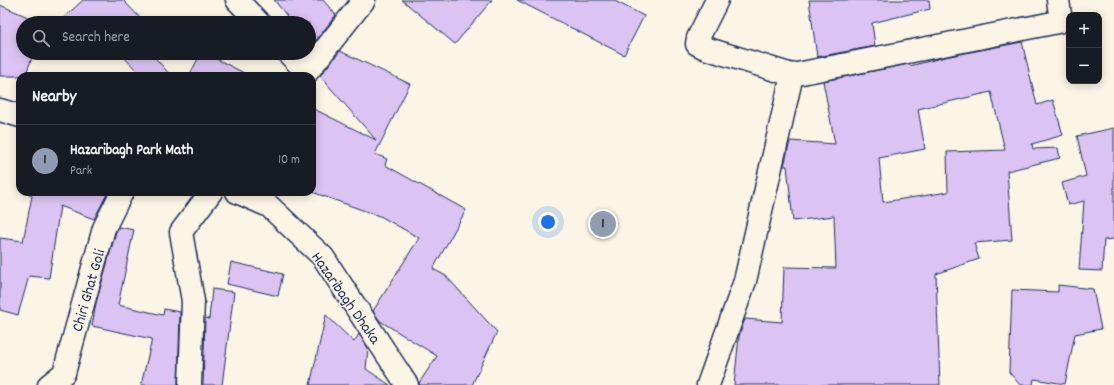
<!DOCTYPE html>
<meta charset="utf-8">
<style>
:root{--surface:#171b24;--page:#242831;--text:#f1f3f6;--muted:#9ea1a6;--line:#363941;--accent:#919bb2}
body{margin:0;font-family:Dekko,sans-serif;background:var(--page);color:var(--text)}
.controls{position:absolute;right:12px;top:12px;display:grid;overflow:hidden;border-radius:8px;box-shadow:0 2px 10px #0003}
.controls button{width:36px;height:36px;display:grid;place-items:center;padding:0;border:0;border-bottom:1px solid var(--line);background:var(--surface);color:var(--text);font:20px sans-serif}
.you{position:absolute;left:548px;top:222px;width:14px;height:14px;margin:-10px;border:3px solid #fff;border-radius:50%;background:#1a73e8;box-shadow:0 0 0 6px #1a73e833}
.badge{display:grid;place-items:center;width:26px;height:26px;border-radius:50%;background:var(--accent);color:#111;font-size:13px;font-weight:700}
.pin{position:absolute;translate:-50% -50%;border:2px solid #fff;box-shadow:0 1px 4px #0006}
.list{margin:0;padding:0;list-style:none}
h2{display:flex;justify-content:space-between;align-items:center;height:52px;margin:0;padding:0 16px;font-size:17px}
h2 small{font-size:13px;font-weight:400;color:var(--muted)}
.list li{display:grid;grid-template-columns:26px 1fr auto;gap:12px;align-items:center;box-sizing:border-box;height:72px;padding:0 16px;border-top:1px solid var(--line)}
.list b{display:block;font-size:15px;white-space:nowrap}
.list p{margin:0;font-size:13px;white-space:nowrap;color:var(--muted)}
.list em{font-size:13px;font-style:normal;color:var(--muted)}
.icon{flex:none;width:22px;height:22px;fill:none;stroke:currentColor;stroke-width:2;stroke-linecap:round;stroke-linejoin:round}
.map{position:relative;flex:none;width:1114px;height:385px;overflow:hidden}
.search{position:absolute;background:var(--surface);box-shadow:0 2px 10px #0003;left:16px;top:16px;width:300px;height:44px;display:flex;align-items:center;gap:10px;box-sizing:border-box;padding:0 14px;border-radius:22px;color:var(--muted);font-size:15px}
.panel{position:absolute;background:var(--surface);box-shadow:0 2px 10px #0003;left:16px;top:72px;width:300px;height:124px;border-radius:12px}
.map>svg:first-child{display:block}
</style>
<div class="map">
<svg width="1114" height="385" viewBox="0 0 1114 385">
<rect width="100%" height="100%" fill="#fcf5e5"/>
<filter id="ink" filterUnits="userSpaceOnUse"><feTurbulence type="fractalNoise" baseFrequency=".025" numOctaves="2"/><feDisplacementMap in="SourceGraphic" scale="8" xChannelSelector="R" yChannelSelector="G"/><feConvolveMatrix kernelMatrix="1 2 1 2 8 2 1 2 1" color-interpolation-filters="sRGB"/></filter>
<g filter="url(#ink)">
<path fill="#dbc3f3" stroke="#1b2f5e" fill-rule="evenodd" d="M 83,0 L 123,0 L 145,23 L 58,23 Z
M 274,0 L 323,0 L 336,15 L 309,49 L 309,23 L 274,23 L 269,16 L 280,22 L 287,16 Z
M 402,0 L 492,0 L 455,44 Z
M 517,0 L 613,0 L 644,16 L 624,55 Z
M 809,0 L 929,0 L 930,9 L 872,23 L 875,46 L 817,57 Z
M 0,5 L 42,23 L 23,23 L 23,53 L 34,53 L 25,76 L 0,76 Z
M 1022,42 L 1037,105 L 1053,100 L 1063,135 L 1032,144 L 1033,149 L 1058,148 L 1060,158 L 1007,171 L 1012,240 L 974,243 L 979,259 L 936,274 L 940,385 L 734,385 L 739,336 L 745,319 L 782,322 L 784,267 L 836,268 L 834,216 L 793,221 L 787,166 L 784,166 L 790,141 L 835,144 L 823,81 L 909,64 L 910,66 L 945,57 ZM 991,92 L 1005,150 L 947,152 L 948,192 L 883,202 L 879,158 L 925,149 L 918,109 Z
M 340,51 L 410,84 L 375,154 L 387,159 L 385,165 L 466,210 L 433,269 L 446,276 L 497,332 L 472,385 L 419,385 L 419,383 L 437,356 L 380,321 L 373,311 L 419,238 L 382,217 L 312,192 L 312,108 L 376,140 L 320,76 Z
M 120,53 L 151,53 L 171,76 L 142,76 Z
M 201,53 L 205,53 L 250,76 L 189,76 Z
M 1114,128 L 1114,239 L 1104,240 L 1102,271 L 1079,270 L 1084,201 L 1068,205 L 1062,183 L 1086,176 L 1077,136 Z
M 28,192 L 108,192 L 94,219 L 60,206 L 49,278 L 29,276 L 18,315 L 0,310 L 0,238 L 23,241 L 32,196 L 27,194 Z
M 119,227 L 134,230 L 118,305 L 163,315 L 164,309 L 180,312 L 178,385 L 141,385 L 152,339 L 92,326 L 96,303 L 116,232 Z
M 231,262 L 283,274 L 278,296 L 227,284 Z
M 1058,285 L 1093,289 L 1101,329 L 1075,334 L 1065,384 L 1034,379 L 1033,385 L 1020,385 L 1009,372 L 1012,290 L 1058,292 Z
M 212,289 L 234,292 L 222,385 L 203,385 L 205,318 L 209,319 Z
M 326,315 L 354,342 L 359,334 L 368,348 L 366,369 L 390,385 L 310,385 Z"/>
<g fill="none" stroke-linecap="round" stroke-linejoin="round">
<defs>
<path id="street" d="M 237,0 L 259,23
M 288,53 L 307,72
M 792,75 L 1053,23 L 1061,21 L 1058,0
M 304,76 L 364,0
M 49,385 L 64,373 L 104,228 L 122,192
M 190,385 L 193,301 L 181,232 L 211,192
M 708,385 L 745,281 L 792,75 L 705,48 L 697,44 L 698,38 L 717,0"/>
<path id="secondary" d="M 0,110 L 20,116
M 237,192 L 269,206 L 323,257 L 407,385"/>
</defs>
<use href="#street" stroke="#1b2f5e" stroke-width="25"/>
<use href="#secondary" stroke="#1b2f5e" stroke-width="25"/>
<use href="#street" stroke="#fcf5e5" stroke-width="22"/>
<use href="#secondary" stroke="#fcf5e5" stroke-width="22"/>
</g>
</g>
<g text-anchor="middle" stroke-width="3" stroke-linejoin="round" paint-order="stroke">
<g font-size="16" fill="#1b2f5e" stroke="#fcf5e5">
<text transform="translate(87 290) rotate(-74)" y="6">Chiri Ghat Goli</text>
<text transform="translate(347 297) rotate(55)" y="6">Hazaribagh Dhaka</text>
</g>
</g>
</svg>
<div class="controls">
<button>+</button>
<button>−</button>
</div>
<div class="you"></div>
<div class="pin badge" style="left:603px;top:224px">1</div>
<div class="search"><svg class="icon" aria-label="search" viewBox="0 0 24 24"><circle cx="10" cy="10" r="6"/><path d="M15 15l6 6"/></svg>Search here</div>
<section class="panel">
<h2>Nearby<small></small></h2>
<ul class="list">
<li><span class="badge">1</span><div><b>Hazaribagh Park Math</b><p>Park</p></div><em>10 m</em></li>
</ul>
</section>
</div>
